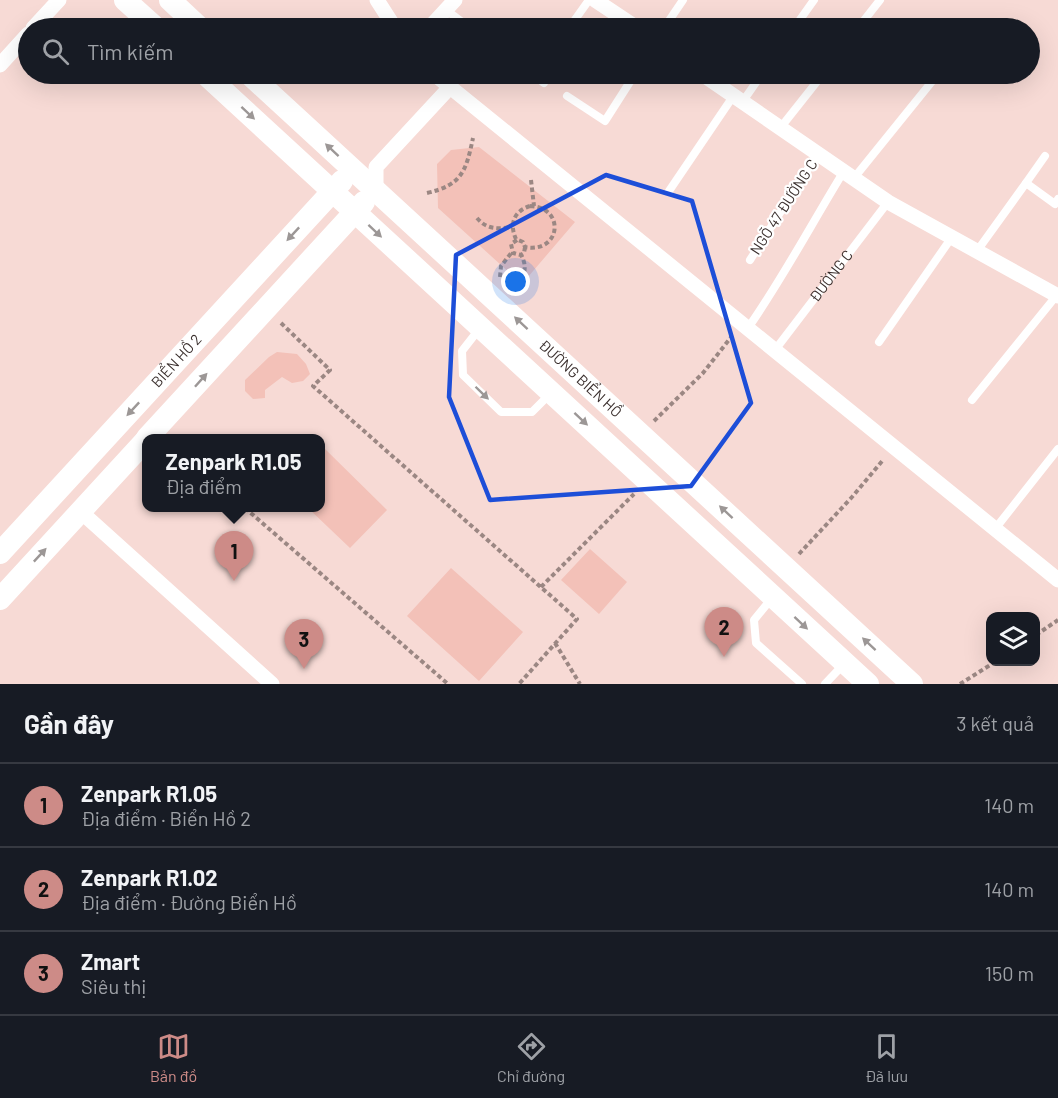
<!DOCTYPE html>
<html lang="vi">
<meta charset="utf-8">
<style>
:root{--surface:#171b24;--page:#20242c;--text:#f1f3f6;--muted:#9ea1a6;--line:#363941;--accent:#cd8b87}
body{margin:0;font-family:Barlow,sans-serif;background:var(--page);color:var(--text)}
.controls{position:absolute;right:18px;bottom:18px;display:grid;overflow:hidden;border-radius:12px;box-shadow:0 6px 24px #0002}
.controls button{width:54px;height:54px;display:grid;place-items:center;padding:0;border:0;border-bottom:2px solid var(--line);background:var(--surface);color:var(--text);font:30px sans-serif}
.you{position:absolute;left:516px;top:282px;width:21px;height:21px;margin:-15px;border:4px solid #fff;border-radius:50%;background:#1a73e8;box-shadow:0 0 0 9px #1a73e833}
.badge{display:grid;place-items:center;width:39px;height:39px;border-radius:50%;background:var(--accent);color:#111;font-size:20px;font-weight:700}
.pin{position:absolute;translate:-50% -50px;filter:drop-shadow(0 2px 3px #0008)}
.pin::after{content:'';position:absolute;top:32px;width:21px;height:18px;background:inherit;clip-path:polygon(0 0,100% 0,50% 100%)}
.popup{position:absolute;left:142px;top:434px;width:183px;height:78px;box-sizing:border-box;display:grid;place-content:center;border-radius:12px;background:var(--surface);filter:drop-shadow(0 2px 4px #0005);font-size:20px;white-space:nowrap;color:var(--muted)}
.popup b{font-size:22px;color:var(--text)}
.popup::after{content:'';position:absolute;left:50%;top:100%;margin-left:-12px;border:12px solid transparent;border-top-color:var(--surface)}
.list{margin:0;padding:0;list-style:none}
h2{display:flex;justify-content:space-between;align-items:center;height:78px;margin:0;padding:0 24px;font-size:26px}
h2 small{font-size:20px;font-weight:400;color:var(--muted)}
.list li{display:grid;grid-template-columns:39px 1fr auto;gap:18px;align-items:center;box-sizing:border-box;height:84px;padding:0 24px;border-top:2px solid var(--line)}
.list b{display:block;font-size:22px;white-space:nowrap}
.list p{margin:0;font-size:20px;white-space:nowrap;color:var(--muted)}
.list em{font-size:20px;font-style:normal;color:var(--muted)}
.icon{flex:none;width:33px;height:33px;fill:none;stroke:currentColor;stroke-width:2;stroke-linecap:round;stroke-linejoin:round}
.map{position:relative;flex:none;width:1058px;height:684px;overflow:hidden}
.search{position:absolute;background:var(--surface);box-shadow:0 6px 24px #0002;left:18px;right:18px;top:18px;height:66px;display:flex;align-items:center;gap:15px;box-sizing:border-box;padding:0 21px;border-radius:33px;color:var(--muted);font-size:22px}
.sheet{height:330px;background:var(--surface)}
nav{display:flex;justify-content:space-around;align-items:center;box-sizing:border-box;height:84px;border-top:2px solid var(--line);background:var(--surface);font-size:16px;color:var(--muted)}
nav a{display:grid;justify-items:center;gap:3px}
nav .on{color:var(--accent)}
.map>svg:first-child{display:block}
</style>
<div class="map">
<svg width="1058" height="684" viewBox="0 0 1058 684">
<rect width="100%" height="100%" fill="#f7dad5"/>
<path fill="#f3c1b8" d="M 479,147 L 575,222 L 522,284 L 438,208 L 437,164 L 451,150 Z
M 277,352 L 297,354 L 306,364 L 310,374 L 303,381 L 292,383 L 282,377 L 265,390 L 265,398 L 253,399 L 245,391 L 245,380 L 269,357 Z
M 322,446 L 387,510 L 350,548 L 308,508 L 321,508 Z
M 590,549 L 627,582 L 599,614 L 561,580 Z
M 451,568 L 523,632 L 479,681 L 407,616 Z"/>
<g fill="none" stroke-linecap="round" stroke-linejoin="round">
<path stroke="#9b8783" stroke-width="4" stroke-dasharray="4.5 3" stroke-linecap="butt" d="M 531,180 L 534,206
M 427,193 C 462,185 466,171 473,138
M 530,206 C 566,207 561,254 525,247 L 523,242 L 516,239 C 509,224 514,211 530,206 Z
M 477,218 C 487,230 498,229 512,227
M 517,240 L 511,244 L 513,253 L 521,255 L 524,253 L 525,247
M 500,277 L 501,266 L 512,252
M 513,291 C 523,279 529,269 521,255
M 281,323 L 330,370 L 313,386 L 577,619 L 519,684
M 654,421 L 703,373 L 732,336
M 245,508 L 448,684
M 799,554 L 852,497 L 883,460
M 541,587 L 634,494
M 1036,635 L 1058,620
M 555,643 L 580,684
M 960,684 L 995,662"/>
<g stroke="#fff" stroke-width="8">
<path d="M 446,10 L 470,28"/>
<path d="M 569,28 L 589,0"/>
<path d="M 664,28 L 683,0"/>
<path d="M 794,28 L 814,0"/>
<path d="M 858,28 L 880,0"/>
<path d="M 532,74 L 544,83"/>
<path d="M 567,96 L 605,121 L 635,74"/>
<path d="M 743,101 L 762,74"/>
<path d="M 781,127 L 823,74"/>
<path d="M 854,178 L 938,74"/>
<path d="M 1026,183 L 1045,156"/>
<path d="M 669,191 L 734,95"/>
<path d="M 977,251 L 1026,183 L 1055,204 L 1058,199"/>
<path d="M 750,260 L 818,153"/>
<path d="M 480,328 L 462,351 L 463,375 L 501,412 L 532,412 L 550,394"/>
<path d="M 748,328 C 783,278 812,223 844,171"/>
<path d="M 879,342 L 952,237"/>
<path id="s1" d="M 775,350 L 888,202"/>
<path d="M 972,400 L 1057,295"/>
<path d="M 995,529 L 1058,449"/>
<path d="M 772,598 L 754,620 L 756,643 L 802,684"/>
<path d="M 825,684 L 843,665"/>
</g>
<path stroke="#fff" stroke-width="15" d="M 377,0 L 395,28
M 595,0 L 637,28
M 33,28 L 59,0
M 429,28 L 455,0
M 0,65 L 28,34
M 434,74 L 1058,580
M 702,74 L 888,202 L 1058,296
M 376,190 L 376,167 L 451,86
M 80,511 L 272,684"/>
<g stroke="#fff" stroke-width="22">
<path d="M 125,0 L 156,28"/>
<path d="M 170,0 L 200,28"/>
<path d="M 205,74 L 868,684"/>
<path id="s2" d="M 249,74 L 912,684"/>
<path d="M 147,438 L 364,202"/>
<path id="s3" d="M 0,553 L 342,181"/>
<path d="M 0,599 L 147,439"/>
</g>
</g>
<defs><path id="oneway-solid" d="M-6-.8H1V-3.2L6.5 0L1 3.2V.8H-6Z" transform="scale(1.5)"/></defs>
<g fill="#9c9796">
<use href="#oneway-solid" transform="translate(248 113) rotate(43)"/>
<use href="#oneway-solid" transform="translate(332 150) rotate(-137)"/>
<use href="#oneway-solid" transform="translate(375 231) rotate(43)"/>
<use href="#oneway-solid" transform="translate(293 234) rotate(133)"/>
<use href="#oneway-solid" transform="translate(521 323) rotate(-137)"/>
<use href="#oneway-solid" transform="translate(201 380) rotate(-48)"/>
<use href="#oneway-solid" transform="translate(482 393) rotate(44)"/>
<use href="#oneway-solid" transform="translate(133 409) rotate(133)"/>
<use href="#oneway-solid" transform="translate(581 419) rotate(43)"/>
<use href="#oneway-solid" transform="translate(726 512) rotate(-137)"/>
<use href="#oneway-solid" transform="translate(40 555) rotate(-47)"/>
<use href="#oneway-solid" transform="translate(801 623) rotate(43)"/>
<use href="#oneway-solid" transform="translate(869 644) rotate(-137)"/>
</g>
<path fill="none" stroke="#1d4ed8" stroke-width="4.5" stroke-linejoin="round" d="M 606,175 L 692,201 L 751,403 L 691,486 L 490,500 L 449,397 L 456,255 Z"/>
<g text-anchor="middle" stroke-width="4.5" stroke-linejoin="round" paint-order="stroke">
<g font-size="15" fill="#3a2f2d" stroke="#fff">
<text transform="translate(784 207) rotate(-57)" y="5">NGÕ 47 ĐƯỜNG C</text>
<text dy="5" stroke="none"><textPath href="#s1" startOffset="93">ĐƯỜNG C</textPath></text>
<text dy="5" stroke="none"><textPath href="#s3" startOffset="261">BIỂN HỒ 2</textPath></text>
<text dy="5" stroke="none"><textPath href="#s2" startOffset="450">ĐƯỜNG BIỂN HỒ</textPath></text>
</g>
</g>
</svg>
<div class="controls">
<button><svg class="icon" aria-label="layers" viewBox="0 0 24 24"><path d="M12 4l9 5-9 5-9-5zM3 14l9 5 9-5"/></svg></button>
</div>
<div class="you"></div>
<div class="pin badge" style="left:234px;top:581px">1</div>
<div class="popup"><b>Zenpark R1.05</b>Địa điểm</div>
<div class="pin badge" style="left:724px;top:657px">2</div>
<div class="pin badge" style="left:304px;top:669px">3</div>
<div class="search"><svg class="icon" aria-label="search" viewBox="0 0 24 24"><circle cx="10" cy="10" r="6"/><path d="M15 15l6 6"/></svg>Tìm kiếm</div>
</div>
<section class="sheet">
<h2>Gần đây<small>3 kết quả</small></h2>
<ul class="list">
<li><span class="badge">1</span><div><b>Zenpark R1.05</b><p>Địa điểm · Biển Hồ 2</p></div><em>140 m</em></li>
<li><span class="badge">2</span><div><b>Zenpark R1.02</b><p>Địa điểm · Đường Biển Hồ</p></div><em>140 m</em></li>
<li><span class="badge">3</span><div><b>Zmart</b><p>Siêu thị</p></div><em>150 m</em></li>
</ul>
</section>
<nav>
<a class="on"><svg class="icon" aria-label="map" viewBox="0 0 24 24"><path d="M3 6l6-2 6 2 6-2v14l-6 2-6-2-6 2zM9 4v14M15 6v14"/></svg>Bản đồ</a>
<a><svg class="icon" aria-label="directions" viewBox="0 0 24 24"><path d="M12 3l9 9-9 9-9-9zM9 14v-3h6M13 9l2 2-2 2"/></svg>Chỉ đường</a>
<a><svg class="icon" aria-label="saved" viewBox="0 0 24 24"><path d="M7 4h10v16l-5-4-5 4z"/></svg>Đã lưu</a>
</nav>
